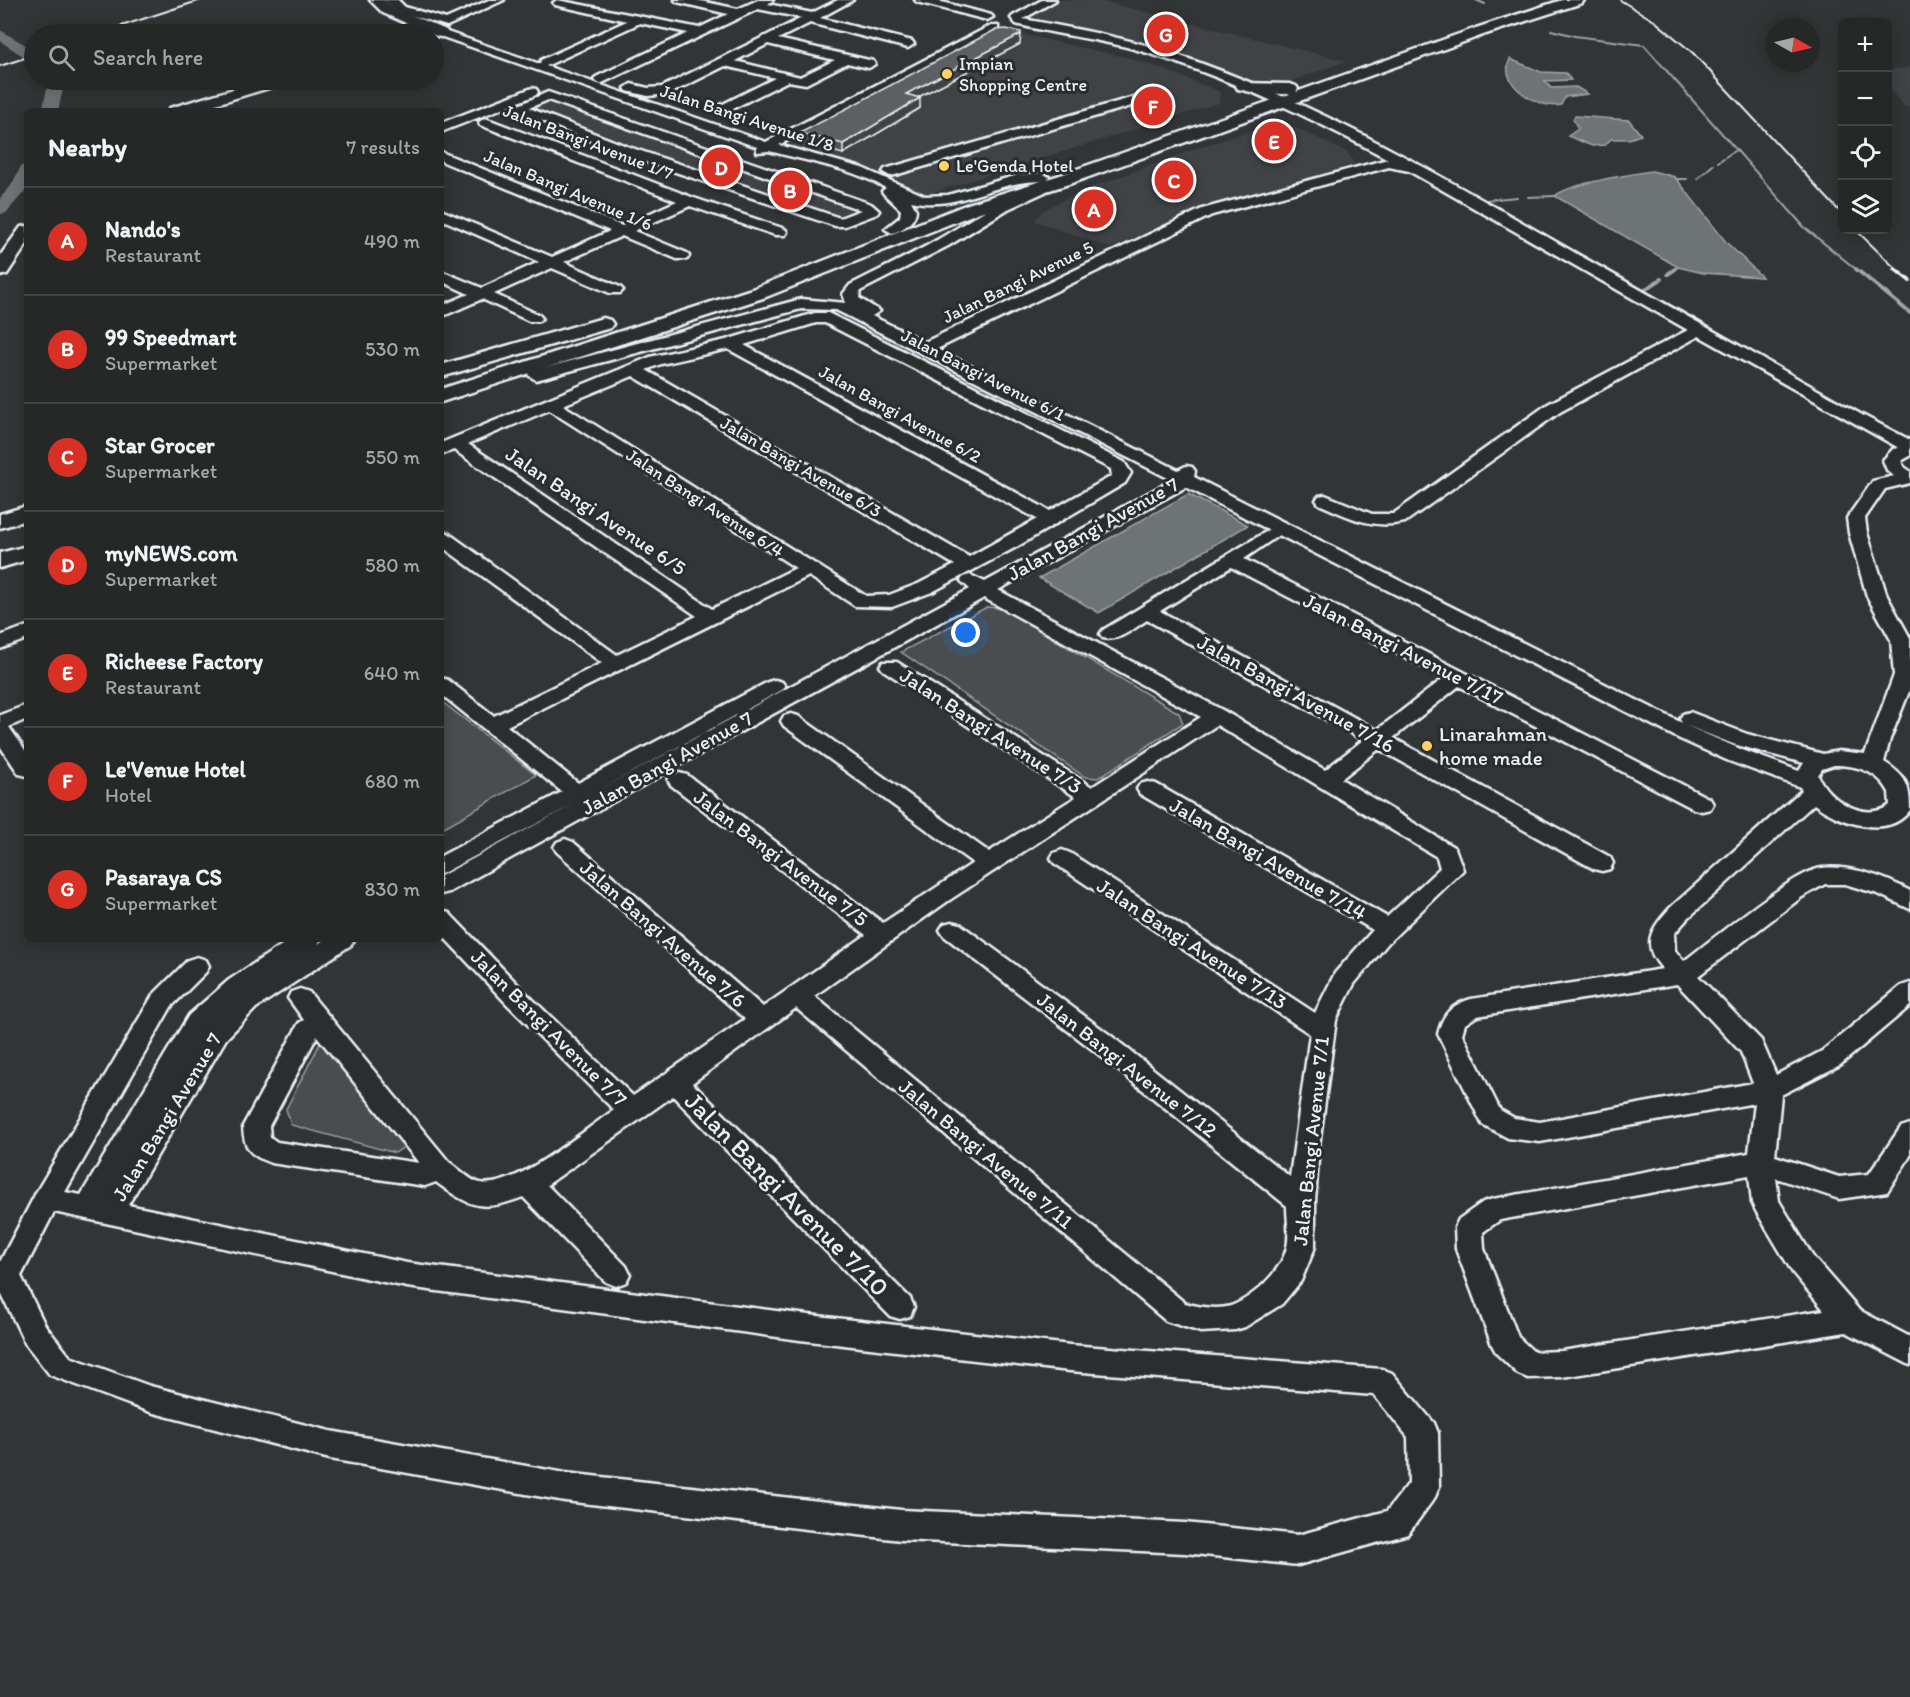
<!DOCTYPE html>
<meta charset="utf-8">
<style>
:root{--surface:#262828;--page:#2e3030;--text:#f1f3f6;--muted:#a4a6a8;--line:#424445;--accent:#d93025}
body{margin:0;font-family:Itim,sans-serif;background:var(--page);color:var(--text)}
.controls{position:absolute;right:18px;top:18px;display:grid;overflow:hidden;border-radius:9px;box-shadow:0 3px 15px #0003}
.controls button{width:54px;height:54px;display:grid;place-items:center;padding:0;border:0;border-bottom:2px solid var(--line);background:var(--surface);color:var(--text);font:30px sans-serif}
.compass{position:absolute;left:1766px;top:18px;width:54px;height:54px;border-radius:50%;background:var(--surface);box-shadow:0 3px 15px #0003;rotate:98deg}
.you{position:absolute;left:966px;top:633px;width:21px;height:21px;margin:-15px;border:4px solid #fff;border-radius:50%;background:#1a73e8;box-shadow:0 0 0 9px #1a73e833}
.badge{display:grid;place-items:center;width:39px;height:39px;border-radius:50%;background:var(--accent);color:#fff;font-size:20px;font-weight:700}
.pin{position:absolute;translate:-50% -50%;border:3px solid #fff;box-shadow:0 2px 6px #0006}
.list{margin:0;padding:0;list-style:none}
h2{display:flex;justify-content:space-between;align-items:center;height:78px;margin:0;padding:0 24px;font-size:26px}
h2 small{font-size:20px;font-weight:400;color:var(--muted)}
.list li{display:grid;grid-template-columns:39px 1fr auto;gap:18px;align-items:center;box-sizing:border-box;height:108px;padding:0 24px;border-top:2px solid var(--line)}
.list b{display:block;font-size:22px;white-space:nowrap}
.list p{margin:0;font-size:20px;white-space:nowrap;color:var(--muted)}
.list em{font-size:20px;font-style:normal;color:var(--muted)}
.icon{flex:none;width:33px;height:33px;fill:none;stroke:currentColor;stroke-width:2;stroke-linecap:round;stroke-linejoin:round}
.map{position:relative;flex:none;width:1910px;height:1697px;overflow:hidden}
.search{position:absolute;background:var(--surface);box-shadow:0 3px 15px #0003;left:24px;top:24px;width:420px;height:66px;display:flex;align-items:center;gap:15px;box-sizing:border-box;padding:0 21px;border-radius:33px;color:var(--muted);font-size:22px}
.panel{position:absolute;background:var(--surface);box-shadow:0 3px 15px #0003;left:24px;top:108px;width:420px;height:834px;border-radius:9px}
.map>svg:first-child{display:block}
</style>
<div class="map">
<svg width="1910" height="1697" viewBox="0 0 1910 1697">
<rect width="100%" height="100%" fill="#323536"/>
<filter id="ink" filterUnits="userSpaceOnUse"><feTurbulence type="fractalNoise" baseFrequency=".0167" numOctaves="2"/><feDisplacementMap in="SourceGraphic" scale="12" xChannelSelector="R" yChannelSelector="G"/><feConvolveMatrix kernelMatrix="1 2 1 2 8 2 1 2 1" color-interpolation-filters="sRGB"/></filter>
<g filter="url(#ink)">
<path fill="#3f4244" d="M 1058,0 L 1097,0 L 1347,61 L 1280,85 L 1248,82 L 1178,53 L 1035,23 L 1030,14 Z
M 1010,32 L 1130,58 L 1163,69 L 1220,92 L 1219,103 L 928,194 L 917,194 L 874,171 L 790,147 L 792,140 L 989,34 Z
M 1910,67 L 1910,107 L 1905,107 L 1888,88 L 1888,70 Z
M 547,98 L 865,211 L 840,222 L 695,173 L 522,108 Z
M 1285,123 L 1347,152 L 1355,164 L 1207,206 L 1111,248 L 1035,221 L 1042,211 L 1081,191 L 1200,147 L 1260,128 Z"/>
<path fill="#494d4f" stroke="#989fa4" stroke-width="1.5" d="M 987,607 L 1001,608 L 1179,713 L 1183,723 L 1098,778 L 1085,777 L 901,652 Z
M 441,701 L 536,775 L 441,829 Z
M 329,1026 L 407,1145 L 395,1153 L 291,1125 L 286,1109 Z"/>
<path fill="#6e7376" stroke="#9fa5aa" stroke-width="1.5" d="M 1510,59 L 1541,72 L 1566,73 L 1571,80 L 1545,81 L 1551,88 L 1576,87 L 1588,94 L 1565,97 L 1561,105 C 1539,110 1497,84 1510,59 Z
M 1575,116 L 1629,120 L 1641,135 L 1629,139 L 1611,139 L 1605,145 L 1592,146 L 1568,136 L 1578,129 L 1573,119 Z
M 1652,171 L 1675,177 L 1726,242 L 1762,277 L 1703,273 L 1678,267 L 1555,196 C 1568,184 1632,174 1652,171 Z
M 1188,494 L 1248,525 L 1099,613 L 1039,578 Z"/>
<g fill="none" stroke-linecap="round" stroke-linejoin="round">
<path stroke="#9fa5aa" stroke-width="2" d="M 1476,0 L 1485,4
M 1551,30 L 1575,36 L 1644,45 L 1805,228 L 1857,270
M 1718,162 L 1737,149
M 1676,179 L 1687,179
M 1697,179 L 1713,165
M 1528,197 L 1555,196
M 1486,200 L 1517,197
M 1673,270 L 1678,267"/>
<path stroke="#9fa5aa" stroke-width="4" d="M 1856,269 L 1910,313
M 1668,274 L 1675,269
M 1646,289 L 1661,279"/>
<path fill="#6e7376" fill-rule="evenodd" d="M 0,30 L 34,50 L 34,61 L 29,60 L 0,41 Z
M 49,80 L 65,80 L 58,111 L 42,111 Z
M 27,165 L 27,189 L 6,213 L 0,214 L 0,198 L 11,186 L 21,166 Z"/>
<defs>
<path id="minor" d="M 385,0 L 398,0 L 405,7 L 446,19 L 489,0 L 504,0 L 447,26 L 397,11 Z
M 557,0 L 699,28 L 728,14 L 677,2 L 675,0 L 696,0 L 738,9 L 758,0 L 773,0 L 768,4 L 812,13 L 838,0 L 853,0 L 820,18 L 912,41 L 914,44 L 908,48 L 810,23 L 778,39 L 873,61 L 875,64 L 869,68 L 847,63 L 806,84 L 788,81 L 720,115 L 714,111 L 715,108 L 775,78 L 725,66 L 669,94 L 648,96 L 627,91 L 625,88 L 631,84 L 648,88 L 662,87 L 802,18 L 758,9 L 600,84 L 594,80 L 596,77 L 688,33 L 640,23 L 546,66 L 766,142 L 990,26 L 998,26 L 998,30 L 779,145 L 862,168 L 925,196 L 948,195 L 1018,175 L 1042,173 L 1049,177 L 1047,180 C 1038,182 1028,181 1019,183 C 982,190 949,210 911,201 L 916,210 C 915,222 903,230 892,233 L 885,229 L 900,217 L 901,210 L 884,194 L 882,191 L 886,188 C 851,168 807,161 769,151 L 757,152 L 757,147 L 437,35 L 439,32 L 447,32 L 540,64 L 541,60 L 627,21 L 555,5 L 553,3 ZM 768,44 L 835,60 L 800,77 L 735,61 Z
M 915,0 L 934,0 L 991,15 L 993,17 L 987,20 L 917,2 Z
M 1042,0 L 1056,0 L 1023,19 C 1071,28 1119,36 1165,51 C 1311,98 1444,178 1577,254 C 1672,308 1767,361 1862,415 L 1910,440 L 1910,456 L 1901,461 L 1904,467 L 1910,471 L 1910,483 L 1885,489 L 1865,518 L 1867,533 L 1887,596 L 1910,638 L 1910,689 L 1890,739 L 1884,762 C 1906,776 1910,785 1910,810 C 1888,841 1838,822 1814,804 L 1687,919 L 1674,934 L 1675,951 L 1684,961 C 1711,941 1794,871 1822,868 C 1851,865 1885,877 1910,891 L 1910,909 L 1878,894 L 1845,884 L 1825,884 L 1802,897 L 1698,976 L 1761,1040 L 1776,1075 L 1822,1051 L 1901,986 L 1910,983 L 1910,1006 L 1840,1065 L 1781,1095 L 1775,1156 L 1839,1177 L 1869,1174 L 1901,1127 L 1910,1124 L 1910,1156 L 1887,1192 L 1839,1199 L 1776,1178 L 1779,1201 L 1813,1257 L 1859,1310 L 1910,1337 L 1910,1365 L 1846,1332 L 1562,1377 L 1528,1378 L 1518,1374 L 1497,1354 L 1492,1345 L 1456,1249 L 1455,1227 L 1459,1219 L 1483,1202 L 1493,1199 L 1749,1153 L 1755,1103 L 1540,1142 L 1508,1138 L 1482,1124 L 1438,1034 C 1443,1014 1451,1005 1471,999 L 1663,969 C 1639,944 1652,928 1671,907 L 1802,790 L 1800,787 L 1729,761 L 1680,739 L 1279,535 L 1244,559 L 1710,799 L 1713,804 L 1710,809 L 1702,811 L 1694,809 L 1459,686 L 1393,738 L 1610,857 L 1613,863 L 1610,869 L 1602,871 L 1594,869 L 1379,749 L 1341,779 L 1455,848 L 1463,870 L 1388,943 L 1354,984 L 1336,1020 L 1319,1146 L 1315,1201 L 1315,1247 L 1301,1281 L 1282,1304 L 1245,1327 L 1235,1330 L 1201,1332 L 1166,1321 L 796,1008 L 692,1083 L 910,1298 L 914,1307 L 910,1316 L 900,1319 L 890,1316 L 673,1096 L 547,1185 L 626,1266 L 630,1274 L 626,1282 L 616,1286 L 606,1282 L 523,1197 C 482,1212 471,1208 436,1182 L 425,1186 L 271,1163 C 249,1155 244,1148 243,1126 L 299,1023 L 304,1020 L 288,998 L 291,992 L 300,989 L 309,992 L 449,1162 C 458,1168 470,1181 480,1183 C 515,1190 584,1130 614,1110 L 507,1004 L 441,934 L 441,911 L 449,913 L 525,992 L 633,1096 L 745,1019 L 557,852 L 554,847 L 557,842 L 565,839 L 573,842 L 763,1007 L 866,935 L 671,785 L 668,780 L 671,775 L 679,773 L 687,775 L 883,923 L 973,863 L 784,726 L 781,721 L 784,716 L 791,714 L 798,716 L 989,852 L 1076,797 L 883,670 L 880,666 L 883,662 L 897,662 L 1092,787 L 1201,717 L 984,598 L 449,892 L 441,894 L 441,876 L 576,803 L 441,874 L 441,856 L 562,792 L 441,694 L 441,678 L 448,680 L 494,716 L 602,663 L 441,546 L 441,531 L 448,533 L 617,655 L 697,616 L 454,450 L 441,454 L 441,443 L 650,357 L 726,340 L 815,313 L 828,313 L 1124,462 L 1131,473 L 1125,483 L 1018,546 L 932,592 L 892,607 L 855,606 L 809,576 L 507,726 L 578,783 L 768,682 L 775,680 L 782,682 L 785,686 L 782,690 L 592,794 L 970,589 L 961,581 L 963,577 L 970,575 L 985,582 L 1172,480 L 836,310 L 801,309 L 536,380 L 528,375 L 530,372 L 801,299 L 846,303 L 843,294 L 850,285 C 879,270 909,256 937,240 C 958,229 1025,181 1045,186 L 1047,189 L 1045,192 L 1008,209 L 948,246 L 860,291 L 859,298 L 880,311 L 872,316 L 925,342 L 1202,209 L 1388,159 C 1309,117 1228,77 1141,51 C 1100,39 1057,35 1016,24 L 1011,18 L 1013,16 ZM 1389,167 L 1409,171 L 1688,330 L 1548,404 L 1393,514 L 1372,514 L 1325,495 L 1319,496 L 1316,500 L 1319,504 C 1348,517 1373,530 1405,522 L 1560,412 L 1699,336 L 1899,448 L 1893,449 L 1883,460 L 1887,470 L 1894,476 L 1873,481 L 1847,518 L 1849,533 L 1867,596 L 1891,640 L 1894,675 L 1865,754 L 1839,751 L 1823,754 L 1747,734 L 1690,712 L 1683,714 L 1680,719 L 1682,723 L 1194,477 L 1195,471 L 1192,467 L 1186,466 L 1178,470 L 937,349 L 1212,215 ZM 816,323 L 825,323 L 1111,469 L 1112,476 L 1050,511 L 744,345 ZM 728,349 L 1037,519 L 969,557 L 646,370 L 661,364 ZM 633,376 L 955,565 L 918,584 L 889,595 L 866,596 L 563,405 ZM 549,410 L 796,568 L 712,609 L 468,444 ZM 1186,487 L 1269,530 L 1103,630 L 1100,634 L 1103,638 C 1119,642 1134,628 1147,620 L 1363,740 L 1325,770 L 1224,711 L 998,590 ZM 1231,567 L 1444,678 L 1377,730 L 1160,611 ZM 1217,725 L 1437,857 L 1440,868 L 1387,917 L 1156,784 L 1148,782 L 1140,784 L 1137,789 L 1140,794 L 1373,930 L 1335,973 L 1315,1013 L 1070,853 L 1062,850 L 1054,853 L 1051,858 L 1054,863 L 1310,1034 L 1290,1177 L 1110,1035 L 960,924 L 952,922 L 944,924 L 940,930 L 944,936 L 1092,1049 L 1287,1206 C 1287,1219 1290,1235 1287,1247 C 1282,1271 1253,1298 1231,1306 C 1217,1310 1199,1307 1185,1303 L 814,996 L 948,901 ZM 1685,725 L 1733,744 L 1804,763 L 1799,771 L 1745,751 ZM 1834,765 C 1856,765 1878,771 1889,792 L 1890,805 C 1866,823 1827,800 1818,775 L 1822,769 ZM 1677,984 L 1741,1052 L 1753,1083 L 1540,1122 L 1514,1118 L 1500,1110 L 1462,1034 L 1465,1024 L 1477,1016 ZM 317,1036 L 419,1163 L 277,1142 L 270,1137 L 269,1126 ZM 1749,1175 L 1752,1203 L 1756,1211 L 1793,1273 L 1824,1310 L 1562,1351 L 1534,1352 L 1518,1337 L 1484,1249 L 1483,1232 L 1500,1220 Z
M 532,88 L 536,89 L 538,92 L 536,95 L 441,132 L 441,123 Z
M 548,92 L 871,204 L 879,211 L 877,214 L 845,226 L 835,226 L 619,153 L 512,108 ZM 548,100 L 861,210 L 840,218 L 629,147 L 529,108 Z
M 1134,97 L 1140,101 L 1138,104 L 895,175 L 890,176 L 883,172 L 885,169 Z
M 485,118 L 694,198 L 785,229 L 787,232 L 785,235 L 775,235 L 690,206 L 634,231 L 687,253 L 689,256 L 687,259 L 677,259 L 622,236 L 564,262 L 620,287 L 623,290 L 620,293 L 610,293 L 552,268 L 494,294 L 539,315 L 542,318 L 539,321 L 529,321 L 482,299 L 441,317 L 441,306 L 469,294 L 441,281 L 441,271 L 482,288 L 539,262 L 441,219 L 441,210 L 552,257 L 610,231 L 441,161 L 441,152 L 622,226 L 677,201 L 480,125 L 479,122 Z
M 27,626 L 27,639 L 0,649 L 0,636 Z
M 27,705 L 27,719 L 9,727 L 27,753 L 27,776 L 19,774 L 0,746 L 0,715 Z
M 291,939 L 321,939 L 318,944 L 325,939 L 355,939 L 351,945 L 256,1008 L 226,1039 L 128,1205 L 407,1263 L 800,1314 L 1070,1345 L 1382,1369 L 1392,1373 L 1434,1423 L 1438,1433 L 1439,1487 L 1435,1497 L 1408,1534 L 1298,1565 L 1185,1553 L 901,1540 L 565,1501 L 330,1459 L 150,1412 L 50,1375 L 25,1343 L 0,1291 L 0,1262 L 37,1191 L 153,995 L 188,960 L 197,957 L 206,960 L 209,966 L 206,972 L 171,1007 L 65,1192 L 81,1195 L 189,1015 L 229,980 ZM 54,1212 L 407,1287 L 800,1340 L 1070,1371 L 1374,1395 L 1408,1437 L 1409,1483 L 1387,1511 L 1298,1535 L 1185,1523 L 901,1510 L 565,1473 L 330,1431 L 150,1386 L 70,1357 L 45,1325 L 21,1276 Z"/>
<path id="major" d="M 370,0 L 385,0 L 393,7 L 446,30 L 448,33 L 441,37 L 436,36 L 383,13 Z
M 1562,0 L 1584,0 L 1582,3 L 1486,34 L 1072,183 L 980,212 L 766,297 L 441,402 L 441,389 L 752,289 L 968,204 L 1060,175 L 1290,94 C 1272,94 1256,94 1238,89 L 1236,86 L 1238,83 L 1290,84 L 1296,86 L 1298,89 L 1296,92 L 1476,28 Z
M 264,80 L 287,80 L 285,83 L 193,111 L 168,111 L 170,108 Z
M 27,226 L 27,244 L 7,274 L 0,276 L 0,256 L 21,227 Z
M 603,318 L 610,320 L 613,324 L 610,328 L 441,377 L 441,365 Z
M 27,506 L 27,520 L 0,528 L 0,514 Z
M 27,546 L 27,560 L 0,568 L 0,553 Z"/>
</defs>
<use href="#minor" stroke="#e8f1f8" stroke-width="5"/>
<use href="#major" stroke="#e8f1f8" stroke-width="5"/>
<use href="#minor" fill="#2a2d2e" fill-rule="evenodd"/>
<use href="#major" fill="#2a2d2e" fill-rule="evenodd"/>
<path stroke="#e8f1f8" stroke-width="2" d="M 1620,0 L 1656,22 L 1693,53 L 1842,214
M 97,34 L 201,0
M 0,66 L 34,55
M 1856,230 L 1897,270"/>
<path stroke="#e8f1f8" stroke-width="4" d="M 1895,269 L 1910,281"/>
</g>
<path fill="#4f5355" stroke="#e8f1f8" stroke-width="1.5" d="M 1020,44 L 918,97 L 920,108 L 843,154 L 801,143 L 800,133 Z"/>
<path fill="#404345" stroke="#e8f1f8" stroke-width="1.5" d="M 1021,34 L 1020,44 L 907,103 L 906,94 Z
M 920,98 L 920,108 L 843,154 L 843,144 Z"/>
<path fill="#5c6063" stroke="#e8f1f8" stroke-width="1.5" d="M 1006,29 L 1021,32 L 1021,34 L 906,94 L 920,98 L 843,144 L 800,133 L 995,30 Z"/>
</g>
<g fill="#ffd166" stroke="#2a2d2e" stroke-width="2">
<circle cx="947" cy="74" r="6"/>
<circle cx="944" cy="166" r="6"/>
<circle cx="1427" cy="746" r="6"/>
</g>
<g text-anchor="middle" stroke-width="6" stroke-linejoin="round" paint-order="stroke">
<g font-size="18" fill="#e8f1f8" stroke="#2a2d2e" text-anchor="start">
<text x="959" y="70">Impian<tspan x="959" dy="21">Shopping Centre</tspan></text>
<text x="956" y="172">Le'Genda Hotel</text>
</g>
<g font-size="18" fill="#e8f1f8" stroke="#2a2d2e">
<text transform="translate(747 118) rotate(18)" y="6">Jalan Bangi Avenue 1/8</text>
<text transform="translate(588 142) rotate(21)" y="6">Jalan Bangi Avenue 1/7</text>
<text transform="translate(568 190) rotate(23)" y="6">Jalan Bangi Avenue 1/6</text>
<text transform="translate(1018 282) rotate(-26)" y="6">Jalan Bangi Avenue 5</text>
<text transform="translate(983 375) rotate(27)" y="6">Jalan Bangi Avenue 6/1</text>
<text transform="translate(900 414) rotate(29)" y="6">Jalan Bangi Avenue 6/2</text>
<text transform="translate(801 467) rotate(30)" y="6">Jalan Bangi Avenue 6/3</text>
<text transform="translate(705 503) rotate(33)" y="6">Jalan Bangi Avenue 6/4</text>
</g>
<g font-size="21" fill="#e8f1f8" stroke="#2a2d2e">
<text transform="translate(596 511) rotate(34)" y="7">Jalan Bangi Avenue 6/5</text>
<text transform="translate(1093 529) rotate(-29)" y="7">Jalan Bangi Avenue 7</text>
<text transform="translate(1403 649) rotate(27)" y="7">Jalan Bangi Avenue 7/17</text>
<text transform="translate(1296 694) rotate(29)" y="7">Jalan Bangi Avenue 7/16</text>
<text transform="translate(991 731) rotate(33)" y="7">Jalan Bangi Avenue 7/3</text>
<text transform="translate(667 763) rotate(-29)" y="7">Jalan Bangi Avenue 7</text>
<text transform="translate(781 858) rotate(37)" y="7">Jalan Bangi Avenue 7/5</text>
<text transform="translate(1268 859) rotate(30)" y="7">Jalan Bangi Avenue 7/14</text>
<text transform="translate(663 934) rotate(41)" y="7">Jalan Bangi Avenue 7/6</text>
<text transform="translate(1192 944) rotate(33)" y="7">Jalan Bangi Avenue 7/13</text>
<text transform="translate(549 1028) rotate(45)" y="7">Jalan Bangi Avenue 7/7</text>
<text transform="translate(1127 1065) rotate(38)" y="7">Jalan Bangi Avenue 7/12</text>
<text transform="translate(167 1117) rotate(-59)" y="7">Jalan Bangi Avenue 7</text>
<text transform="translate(1311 1141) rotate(-84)" y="7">Jalan Bangi Avenue 7/1</text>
<text transform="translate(986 1154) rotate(40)" y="7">Jalan Bangi Avenue 7/11</text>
</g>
<g font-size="21" fill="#e8f1f8" stroke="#2a2d2e" text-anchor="start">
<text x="1439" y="741">Linarahman<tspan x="1439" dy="24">home made</tspan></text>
</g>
<g font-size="26" fill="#e8f1f8" stroke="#2a2d2e">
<text transform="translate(787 1194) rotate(45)" y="9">Jalan Bangi Avenue 7/10</text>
</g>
</g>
</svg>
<div class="controls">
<button>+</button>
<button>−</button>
<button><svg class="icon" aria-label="locate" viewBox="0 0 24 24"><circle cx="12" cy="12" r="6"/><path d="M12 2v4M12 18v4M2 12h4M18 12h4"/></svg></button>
<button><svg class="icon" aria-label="layers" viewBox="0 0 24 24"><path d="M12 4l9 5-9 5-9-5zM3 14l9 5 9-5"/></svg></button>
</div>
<svg class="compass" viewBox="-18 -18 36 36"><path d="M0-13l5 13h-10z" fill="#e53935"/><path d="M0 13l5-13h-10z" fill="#a4a6a8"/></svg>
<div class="you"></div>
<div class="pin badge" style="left:1094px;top:209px">A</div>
<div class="pin badge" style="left:790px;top:190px">B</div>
<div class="pin badge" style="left:1174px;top:180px">C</div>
<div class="pin badge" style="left:721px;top:167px">D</div>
<div class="pin badge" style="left:1274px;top:141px">E</div>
<div class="pin badge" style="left:1153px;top:106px">F</div>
<div class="pin badge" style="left:1166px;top:34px">G</div>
<div class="search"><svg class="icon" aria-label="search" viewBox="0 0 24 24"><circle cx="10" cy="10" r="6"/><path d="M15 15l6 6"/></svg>Search here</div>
<section class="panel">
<h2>Nearby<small>7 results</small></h2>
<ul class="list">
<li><span class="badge">A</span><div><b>Nando's</b><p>Restaurant</p></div><em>490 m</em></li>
<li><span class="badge">B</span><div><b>99 Speedmart</b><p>Supermarket</p></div><em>530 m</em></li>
<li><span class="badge">C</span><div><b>Star Grocer</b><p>Supermarket</p></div><em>550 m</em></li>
<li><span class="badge">D</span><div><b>myNEWS.com</b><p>Supermarket</p></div><em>580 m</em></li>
<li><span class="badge">E</span><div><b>Richeese Factory</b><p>Restaurant</p></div><em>640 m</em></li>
<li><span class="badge">F</span><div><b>Le'Venue Hotel</b><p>Hotel</p></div><em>680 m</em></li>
<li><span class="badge">G</span><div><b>Pasaraya CS</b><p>Supermarket</p></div><em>830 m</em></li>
</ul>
</section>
</div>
